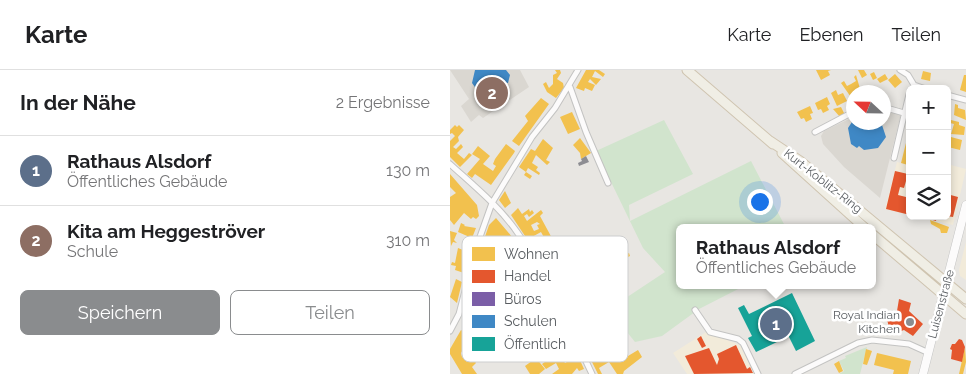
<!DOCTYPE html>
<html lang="de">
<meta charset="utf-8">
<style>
:root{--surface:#fff;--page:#f6f6f6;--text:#202124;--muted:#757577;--line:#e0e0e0;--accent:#8a8c8e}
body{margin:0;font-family:Raleway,sans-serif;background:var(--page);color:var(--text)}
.controls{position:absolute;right:15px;top:15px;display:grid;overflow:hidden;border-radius:8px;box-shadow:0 2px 8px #0003}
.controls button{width:45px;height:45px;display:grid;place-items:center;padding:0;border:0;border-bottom:1px solid var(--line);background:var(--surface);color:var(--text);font:25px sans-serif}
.compass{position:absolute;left:396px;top:15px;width:45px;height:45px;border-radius:50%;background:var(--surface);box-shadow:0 2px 8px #0003;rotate:292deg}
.you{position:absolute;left:309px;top:131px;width:18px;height:18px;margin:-12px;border:4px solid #fff;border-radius:50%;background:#1a73e8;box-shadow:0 0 0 8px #1a73e833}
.badge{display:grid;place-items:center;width:32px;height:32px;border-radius:50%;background:var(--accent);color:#fff;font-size:16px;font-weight:700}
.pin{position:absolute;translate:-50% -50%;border:2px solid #fff;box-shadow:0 1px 5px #0006}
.popup{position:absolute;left:226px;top:154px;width:200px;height:65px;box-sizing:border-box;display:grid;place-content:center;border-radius:8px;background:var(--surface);filter:drop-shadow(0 1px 4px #0005);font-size:16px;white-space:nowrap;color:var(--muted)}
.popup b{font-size:19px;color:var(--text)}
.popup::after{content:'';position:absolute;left:50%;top:100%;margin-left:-10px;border:10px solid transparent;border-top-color:var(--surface)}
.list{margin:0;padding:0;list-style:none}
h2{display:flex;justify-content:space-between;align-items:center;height:65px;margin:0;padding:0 20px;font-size:21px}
h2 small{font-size:16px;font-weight:400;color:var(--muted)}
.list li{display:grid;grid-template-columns:32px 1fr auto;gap:15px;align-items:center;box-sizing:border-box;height:70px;padding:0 20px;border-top:1px solid var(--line)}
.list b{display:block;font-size:19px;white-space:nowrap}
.list p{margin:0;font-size:16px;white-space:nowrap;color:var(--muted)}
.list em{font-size:16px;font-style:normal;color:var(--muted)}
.actions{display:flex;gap:10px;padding:15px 20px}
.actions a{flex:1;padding:11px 0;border:1px solid var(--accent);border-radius:8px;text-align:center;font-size:18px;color:var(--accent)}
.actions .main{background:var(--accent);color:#fff}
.icon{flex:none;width:28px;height:28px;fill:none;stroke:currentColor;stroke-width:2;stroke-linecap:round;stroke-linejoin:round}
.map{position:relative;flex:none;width:516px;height:304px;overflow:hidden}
header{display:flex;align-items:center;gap:30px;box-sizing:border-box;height:70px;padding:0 25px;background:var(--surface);border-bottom:1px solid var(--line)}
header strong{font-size:24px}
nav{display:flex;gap:28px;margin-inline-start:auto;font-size:18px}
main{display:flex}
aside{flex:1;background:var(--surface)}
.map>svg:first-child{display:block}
</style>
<header>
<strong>Karte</strong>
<nav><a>Karte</a><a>Ebenen</a><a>Teilen</a></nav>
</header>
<main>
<aside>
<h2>In der Nähe<small>2 Ergebnisse</small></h2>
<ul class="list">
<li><span class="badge" style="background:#5c6f8a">1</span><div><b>Rathaus Alsdorf</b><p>Öffentliches Gebäude</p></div><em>130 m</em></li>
<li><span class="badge" style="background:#8d6e63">2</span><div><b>Kita am Heggeströver</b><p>Schule</p></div><em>310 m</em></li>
</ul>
<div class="actions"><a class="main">Speichern</a><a>Teilen</a></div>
</aside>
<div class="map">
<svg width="516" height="304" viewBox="0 0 516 304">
<rect width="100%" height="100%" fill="#e8e6e2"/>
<path fill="#f2ebda" d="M 447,92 L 460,95 L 460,145 L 435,139 Z
M 497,94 L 516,99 L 503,155 L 465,146 L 497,146 Z
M 516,172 L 516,210 L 510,206 L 509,200 Z
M 256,262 L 290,275 L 305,304 L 237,304 L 223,283 Z"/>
<path fill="#dad7d1" d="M 0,0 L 70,0 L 79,17 L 33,48 L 29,45 L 21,52 L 11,36 L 19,29 Z
M 434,40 L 451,44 L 430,128 L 394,97 L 373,74 L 371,66 L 374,61 L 403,47 L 403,52 L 433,52 Z"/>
<path fill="#d1e4cd" d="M 214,50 L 243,104 L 179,135 L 180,151 L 301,91 L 336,158 L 230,158 L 230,215 L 296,215 L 249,239 L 212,266 L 185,272 L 169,252 L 152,262 L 144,249 L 215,202 L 193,178 L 146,81 Z
M 417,277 L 410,304 L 389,304 L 394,301 L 389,291 L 396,288 L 395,286 Z"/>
<path fill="#f2c14e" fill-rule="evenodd" d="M 105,0 L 110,0 L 111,3 L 107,9 L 113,13 L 114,18 L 106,28 L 97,22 L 93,14 L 96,12 L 99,18 L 103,14 L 103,5 L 107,3 Z
M 136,0 L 149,0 L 155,4 L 153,7 L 145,1 L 142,7 L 151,9 L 146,15 L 140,9 L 138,12 L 145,15 L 142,21 L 135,18 L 134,21 L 126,18 Z
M 366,0 L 381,0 L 378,1 L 380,5 L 371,10 Z
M 408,0 L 414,0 L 417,5 L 412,8 Z
M 473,1 L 481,3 L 480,11 L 471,9 Z
M 424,2 L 427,8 L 423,10 L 420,4 Z
M 435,4 L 438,9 L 430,13 L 427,9 Z
M 445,4 L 452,12 L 445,18 L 438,10 Z
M 406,5 L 411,22 L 403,22 L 403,30 L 391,13 L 394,11 L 397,16 L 401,14 L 406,11 L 404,7 Z
M 514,5 L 516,5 L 516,22 L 510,20 Z
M 386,20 L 388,25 L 393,23 L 397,31 L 387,36 L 381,23 Z
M 377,27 L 380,34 L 377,36 L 379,40 L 373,43 L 371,39 L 368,40 L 365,33 Z
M 91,28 L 99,34 L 69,76 L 62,71 L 78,51 L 75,46 Z
M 505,34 L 508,35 L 508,38 L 515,40 L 516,50 L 504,45 Z
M 360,36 L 363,43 L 360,44 L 362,49 L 356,52 L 354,48 L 351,49 L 347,42 Z
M 391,37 L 395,45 L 390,47 L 383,39 Z
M 122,42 L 130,59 L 118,64 L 110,47 Z
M 501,50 L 509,52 L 509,55 L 515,57 L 514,65 L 501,64 L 504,54 L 500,53 Z
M 5,55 L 7,57 L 9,55 L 14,60 L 8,67 L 9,71 L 3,77 L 6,79 L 11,74 L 13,77 L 7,83 L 14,89 L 19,83 L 22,85 L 10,97 L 0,87 L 0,71 L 5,66 L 2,63 L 0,64 L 0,60 Z
M 501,67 L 512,70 L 510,80 L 498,77 Z
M 130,68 L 141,83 L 131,89 L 130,83 L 123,75 Z
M 93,69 L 103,78 L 96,90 L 100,92 L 97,95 L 86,85 L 82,93 L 88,97 L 86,100 L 90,103 L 89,105 L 78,98 L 76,102 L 69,97 L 81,79 L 85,81 Z
M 456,73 L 460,73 L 458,95 L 451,93 Z
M 56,74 L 65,81 L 64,83 L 41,115 L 25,104 L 22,108 L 17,104 L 30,89 L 22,84 L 28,76 L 40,86 L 33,94 L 43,101 L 46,96 L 43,94 L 45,89 Z
M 76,102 L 82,106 L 80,109 L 74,105 Z
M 0,104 L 27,135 L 29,146 L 26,149 L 23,147 L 21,149 L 14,143 L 4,155 L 0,150 L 0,127 L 6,123 L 0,117 Z
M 55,121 L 61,133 L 55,138 L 49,130 Z
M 68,138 L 72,144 L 79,139 L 80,142 L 82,140 L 84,143 L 79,147 L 77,144 L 74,146 L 77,151 L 91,140 L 93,143 L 90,146 L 103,170 L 97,173 L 91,162 L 82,167 L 86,173 L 94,169 L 104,187 L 112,179 L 113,182 L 110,183 L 114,191 L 122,186 L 123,188 L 111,195 L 108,189 L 105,190 L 103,187 L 93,193 L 61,145 ZM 87,152 L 90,154 L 87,155 L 89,159 L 84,161 L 81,155 Z
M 46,148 L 63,168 L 87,210 L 78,214 L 77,211 L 72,213 L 71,210 L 66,213 L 67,215 L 61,228 L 56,226 L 64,209 L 62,204 L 71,200 L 68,193 L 59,198 L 58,195 L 49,201 L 43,194 L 49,190 L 39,178 L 36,195 L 41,197 L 39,207 L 31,231 L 33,232 L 32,240 L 41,243 L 37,255 L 30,253 L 30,248 L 17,245 L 28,199 L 28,187 L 39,155 ZM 51,170 L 56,174 L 63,188 L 55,192 L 48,180 L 51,178 L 48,172 Z
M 480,150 L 499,157 L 497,163 L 491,163 L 490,159 L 481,154 Z
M 11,153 L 15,155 L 14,156 L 26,158 L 22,168 L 8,162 Z
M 0,161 L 7,163 L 4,170 L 7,173 L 3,172 L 1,176 Z
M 8,178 L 18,182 L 14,203 L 5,200 L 6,196 L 1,195 L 2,192 L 5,193 Z
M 179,183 L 180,186 L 174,189 L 172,186 Z
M 111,195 L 112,198 L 107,200 L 109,203 L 114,200 L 120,204 L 109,205 L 113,213 L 124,207 L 127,213 L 122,216 L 120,214 L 116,214 L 116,218 L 107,222 L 97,201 Z
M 169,200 L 171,203 L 160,212 L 162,215 L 159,216 L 156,210 L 159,209 L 158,207 Z
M 6,209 L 12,212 L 7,233 L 0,227 Z
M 88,211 L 119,271 L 113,274 L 111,272 L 105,272 L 102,266 L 99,268 L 98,265 L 102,263 L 100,258 L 92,265 L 87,260 L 95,253 L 97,255 L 100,253 L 97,248 L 88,256 L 86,254 L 82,258 L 78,254 L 84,247 L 86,248 L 94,242 L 93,240 L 87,244 L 84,236 L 86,234 L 83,228 L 87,226 L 85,223 L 78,227 L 74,223 L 82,217 L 81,215 Z
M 127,215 L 132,223 L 145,217 L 148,224 L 142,227 L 146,235 L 163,226 L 167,225 L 169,229 L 139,245 L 137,249 L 131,252 L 134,258 L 127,262 L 118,244 L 127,240 L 132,248 L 136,246 L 133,240 L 138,238 L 134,228 L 123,231 L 125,235 L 116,239 L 108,224 L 116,220 L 119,226 L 126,221 L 124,216 Z
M 46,239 L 79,268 L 60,290 L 56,286 L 70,268 L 45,244 Z
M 11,260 L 21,266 L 11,283 L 12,287 L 38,270 L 42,273 L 22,287 L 26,293 L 22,297 L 27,304 L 12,304 L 0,284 L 0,279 Z
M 140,264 L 142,271 L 149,275 L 153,283 L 147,286 L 149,288 L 153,286 L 155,289 L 160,286 L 159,282 L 161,280 L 168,292 L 188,280 L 192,287 L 174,301 L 173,304 L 167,304 L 159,292 L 149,298 L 152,304 L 148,304 L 141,290 L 144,288 L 139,280 L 137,281 L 131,269 Z
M 151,264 L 156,272 L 151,274 L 148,268 L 144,269 L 143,267 Z
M 168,265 L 174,276 L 169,278 L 163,268 Z
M 515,277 L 516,292 L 513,304 L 509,304 Z
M 416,279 L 422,281 L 417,295 L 413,294 Z
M 108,280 L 115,293 L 128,286 L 134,299 L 129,301 L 127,298 L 122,304 L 102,304 L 109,299 L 106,293 L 96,299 L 92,294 L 102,287 L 100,284 Z
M 427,283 L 461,291 L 458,304 L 443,304 L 444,300 L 424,295 Z
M 86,288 L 95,299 L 89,304 L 80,304 L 75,296 Z
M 389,291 L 393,301 L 389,303 L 384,294 Z"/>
<path fill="#e4572e" d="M 445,101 L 458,104 L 454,118 L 450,117 L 448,125 L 460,128 L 460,145 L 436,139 Z
M 497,124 L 508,127 L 503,147 L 497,146 Z
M 469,146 L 487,146 L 486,151 Z
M 449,229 L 461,233 L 459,241 L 473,254 L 463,266 L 454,260 L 443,264 L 440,262 L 437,249 L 446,247 Z
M 251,266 L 256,276 L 252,278 L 247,269 Z
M 509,269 L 512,270 L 515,277 L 512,292 L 501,289 L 502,280 L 500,279 L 502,274 L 505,274 Z
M 286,275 L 297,299 L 300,297 L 303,303 L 244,304 L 235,286 L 259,278 L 267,295 L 269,289 L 267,284 Z"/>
<path fill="#7b5ea7" d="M 100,190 L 105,198 L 97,201 L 93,194 Z"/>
<path fill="#3f88c5" d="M 25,0 L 56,0 L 60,5 L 58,13 L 55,13 L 52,17 L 53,19 L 43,27 L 30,24 L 22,13 Z
M 402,52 L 431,52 L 436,67 L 428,78 L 414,80 L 409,76 L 407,78 L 401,74 L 398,58 Z"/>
<path fill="#17a398" d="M 342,223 L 365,271 L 346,281 L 338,265 L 333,269 L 331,265 L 327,266 L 329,271 L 306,282 L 298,268 L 302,266 L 288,238 L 294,235 L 299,244 Z"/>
<path fill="#8d8d92" d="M 136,86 L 139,92 L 129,96 L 128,93 L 132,91 L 131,89 Z"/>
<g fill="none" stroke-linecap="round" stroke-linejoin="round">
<defs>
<path id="street" d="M 450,0 L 458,5 L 464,15 L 476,19
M 120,17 L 136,62 L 158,113
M 497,25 L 516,30
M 433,37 L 454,43
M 365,62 L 403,42
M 444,88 L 460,20
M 0,94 C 23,115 49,136 67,162 C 98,205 119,256 142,304
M 245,240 L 260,262 L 288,269 L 293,273 L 308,304
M 0,261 L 9,244 L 26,178 L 42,133 L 82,67 L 105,38 L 128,0
M 345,304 L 408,273 L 422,270 L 459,274 L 479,283"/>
<path id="secondary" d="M 473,304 L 516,135"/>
<path id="primary" d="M 237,0 L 323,74
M 320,71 L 350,91 L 516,229
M 332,83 L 415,158
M 422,164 L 516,244"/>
</defs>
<use href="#street" stroke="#c3c3c2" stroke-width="7"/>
<use href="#secondary" stroke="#c4c4c4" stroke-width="9"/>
<use href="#primary" stroke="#cfc4b0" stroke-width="11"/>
<use href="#street" stroke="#fcfbfb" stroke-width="5"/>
<use href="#secondary" stroke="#fcfbfb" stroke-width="8"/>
<use href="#primary" stroke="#f0eee5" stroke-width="9"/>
</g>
<circle fill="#8a8c8e" stroke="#fff" stroke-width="2" cx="460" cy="252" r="5"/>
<g text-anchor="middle" stroke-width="5" stroke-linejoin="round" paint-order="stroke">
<g font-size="12" fill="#585c60" stroke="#fff">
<text transform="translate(373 111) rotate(38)" y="4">Kurt-Koblitz-Ring</text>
<text transform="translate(491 234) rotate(-75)" y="4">Luisenstraße</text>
</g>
<g font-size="12" fill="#585c60" stroke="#fff" text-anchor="end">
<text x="450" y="249">Royal Indian<tspan x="450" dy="14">Kitchen</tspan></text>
</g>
</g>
<rect x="12" y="166" width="166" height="126" rx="8" fill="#fff" stroke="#cdcecf" stroke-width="1"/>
<rect x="22" y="177" width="23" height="14" fill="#f2c14e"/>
<rect x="22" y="200" width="23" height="13" fill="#e4572e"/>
<rect x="22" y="222" width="23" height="14" fill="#7b5ea7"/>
<rect x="22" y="245" width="23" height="13" fill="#3f88c5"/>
<rect x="22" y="267" width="23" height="14" fill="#17a398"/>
<g font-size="14" fill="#585c60">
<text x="54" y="189">Wohnen</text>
<text x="54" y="211">Handel</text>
<text x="54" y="234">Büros</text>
<text x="54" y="256">Schulen</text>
<text x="54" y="279">Öffentlich</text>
</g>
</svg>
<div class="controls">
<button>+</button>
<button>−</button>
<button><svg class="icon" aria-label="layers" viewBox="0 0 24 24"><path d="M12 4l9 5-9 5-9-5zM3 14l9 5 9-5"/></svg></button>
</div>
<svg class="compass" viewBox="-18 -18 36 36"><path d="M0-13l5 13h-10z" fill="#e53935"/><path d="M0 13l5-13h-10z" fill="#757577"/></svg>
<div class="you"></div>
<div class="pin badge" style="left:326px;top:254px;background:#5c6f8a">1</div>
<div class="popup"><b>Rathaus Alsdorf</b>Öffentliches Gebäude</div>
<div class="pin badge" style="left:42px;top:23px;background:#8d6e63">2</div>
</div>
</main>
